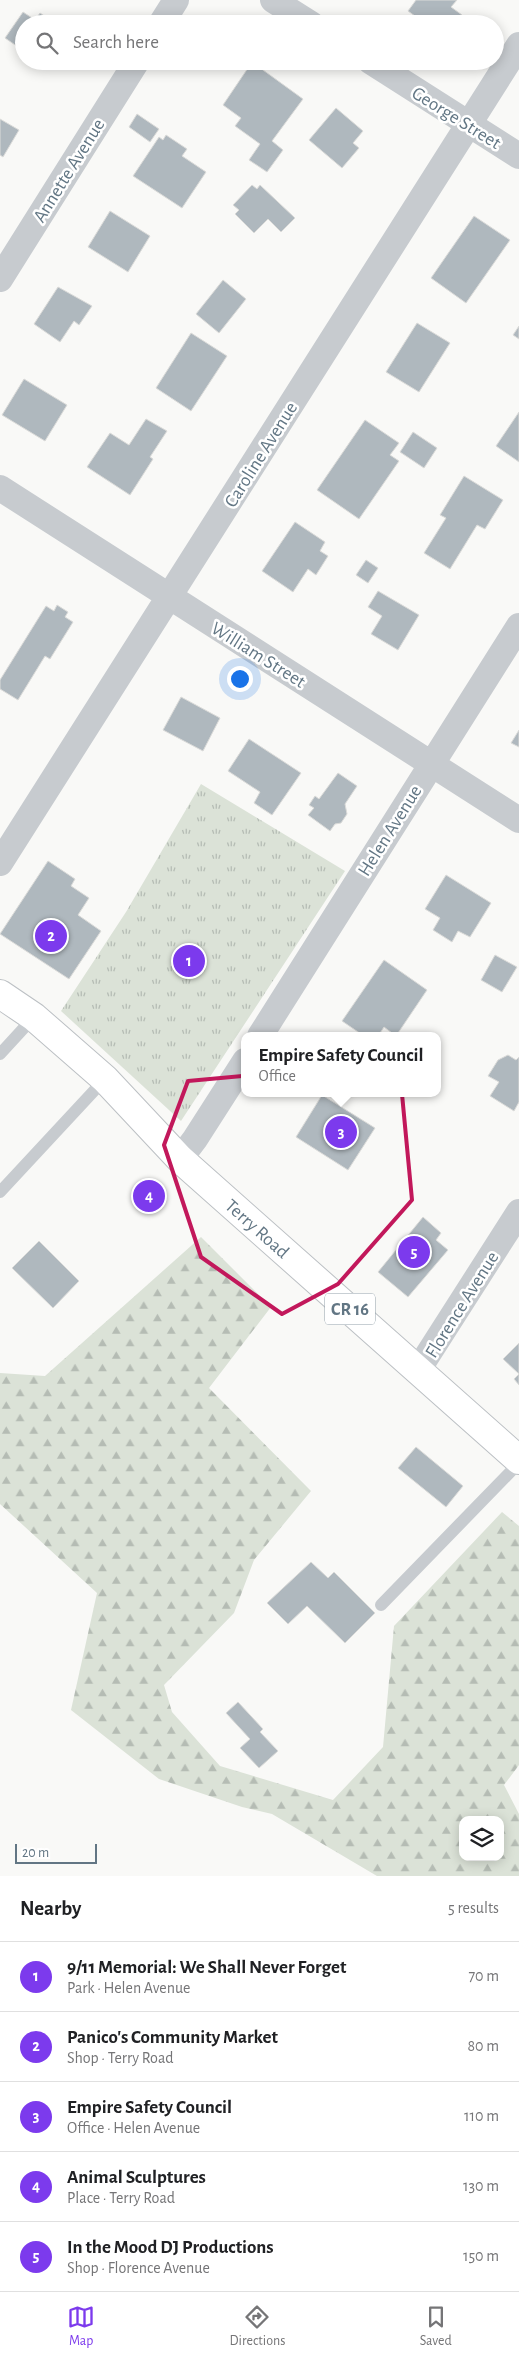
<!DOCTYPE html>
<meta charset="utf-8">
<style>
:root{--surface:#fff;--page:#f2f2f2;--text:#202124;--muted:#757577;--line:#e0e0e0;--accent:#7c3aed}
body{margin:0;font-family:"Alegreya Sans",sans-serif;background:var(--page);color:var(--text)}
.controls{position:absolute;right:15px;bottom:15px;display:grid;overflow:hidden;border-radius:10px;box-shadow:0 2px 12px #0003}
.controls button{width:45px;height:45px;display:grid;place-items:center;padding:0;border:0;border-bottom:1px solid var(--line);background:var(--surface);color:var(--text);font:25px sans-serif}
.scale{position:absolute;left:15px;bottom:12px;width:82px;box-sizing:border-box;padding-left:5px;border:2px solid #627684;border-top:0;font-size:14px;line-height:18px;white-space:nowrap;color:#627684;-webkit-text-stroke:4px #fff;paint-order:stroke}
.you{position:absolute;left:239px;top:678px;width:18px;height:18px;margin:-12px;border:4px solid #fff;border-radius:50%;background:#1a73e8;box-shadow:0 0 0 8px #1a73e833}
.badge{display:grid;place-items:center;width:32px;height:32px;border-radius:50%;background:var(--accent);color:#fff;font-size:16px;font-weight:700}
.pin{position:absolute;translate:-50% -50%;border:2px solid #fff;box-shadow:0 1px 5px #0006}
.popup{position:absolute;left:241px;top:1032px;width:200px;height:65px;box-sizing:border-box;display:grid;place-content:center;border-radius:10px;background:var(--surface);filter:drop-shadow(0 1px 4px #0005);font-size:16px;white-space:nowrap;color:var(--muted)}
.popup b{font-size:19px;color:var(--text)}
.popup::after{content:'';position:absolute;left:50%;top:100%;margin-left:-10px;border:10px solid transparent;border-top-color:var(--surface)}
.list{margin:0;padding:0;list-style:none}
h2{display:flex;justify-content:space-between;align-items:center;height:65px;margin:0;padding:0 20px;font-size:21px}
h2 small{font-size:16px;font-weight:400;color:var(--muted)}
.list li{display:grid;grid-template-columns:32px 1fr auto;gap:15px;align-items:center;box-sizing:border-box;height:70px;padding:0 20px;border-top:1px solid var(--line)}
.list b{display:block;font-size:19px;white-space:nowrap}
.list p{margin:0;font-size:16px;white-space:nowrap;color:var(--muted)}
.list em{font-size:16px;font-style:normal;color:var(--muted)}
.icon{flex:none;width:28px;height:28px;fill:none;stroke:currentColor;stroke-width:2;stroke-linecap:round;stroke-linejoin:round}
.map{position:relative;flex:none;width:519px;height:1876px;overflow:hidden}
.search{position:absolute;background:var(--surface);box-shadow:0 2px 12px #0003;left:15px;right:15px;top:15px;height:55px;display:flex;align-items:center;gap:12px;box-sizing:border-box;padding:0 18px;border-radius:28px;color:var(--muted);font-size:19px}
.sheet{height:415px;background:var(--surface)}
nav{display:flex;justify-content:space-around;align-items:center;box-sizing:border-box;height:70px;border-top:1px solid var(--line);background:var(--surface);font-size:14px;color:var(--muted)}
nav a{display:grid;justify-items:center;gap:2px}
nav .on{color:var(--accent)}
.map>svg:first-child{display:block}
</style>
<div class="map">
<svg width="519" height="1876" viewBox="0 0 519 1876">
<defs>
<pattern id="forest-firs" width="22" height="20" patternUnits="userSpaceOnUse" patternTransform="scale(1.25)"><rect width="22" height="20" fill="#dbe2d7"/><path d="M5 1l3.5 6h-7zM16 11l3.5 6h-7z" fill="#b5bcb4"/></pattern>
<pattern id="park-tufts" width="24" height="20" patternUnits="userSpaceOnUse" patternTransform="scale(1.25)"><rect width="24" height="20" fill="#dbe2d7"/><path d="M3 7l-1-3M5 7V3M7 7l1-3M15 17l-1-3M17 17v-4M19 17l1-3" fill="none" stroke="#b5bcb4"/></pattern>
</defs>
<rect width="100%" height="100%" fill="#f9f9f7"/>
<path fill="url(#forest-firs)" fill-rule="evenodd" d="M 201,1237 L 271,1307 L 209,1388 L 311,1491 L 254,1560 L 234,1613 L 164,1685 L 172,1712 L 220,1766 L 333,1800 L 383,1747 L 394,1626 L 502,1512 L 519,1526 L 519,1765 L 504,1785 L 519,1814 L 519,1876 L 377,1876 L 272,1814 L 242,1807 L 159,1779 L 71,1710 L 97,1593 L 0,1504 L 0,1373 L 45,1376 ZM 463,1820 L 500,1820 L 500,1857 L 463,1857 Z"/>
<path fill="url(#park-tufts)" d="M 201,784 L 345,871 L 181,1121 L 61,1011 L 126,912 Z"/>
<path fill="#afb8be" stroke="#dbdbd9" d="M 416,0 L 457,0 L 451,7 L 462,15 L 455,24 L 426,24 L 408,11 Z
M 23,12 L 35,20 L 40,13 L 56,24 L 24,24 L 24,51 L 5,38 Z
M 38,61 L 49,61 L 46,66 Z
M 252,62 L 303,99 L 272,141 L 283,150 L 267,172 L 249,160 L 260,144 L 235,126 L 241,118 L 223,105 Z
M 336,108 L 363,131 L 353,143 L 359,148 L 342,168 L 309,140 Z
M 137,114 L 159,129 L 150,142 L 129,127 Z
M 0,119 L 19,130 L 3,157 L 0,155 Z
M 166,135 L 187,149 L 182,156 L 206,172 L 182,208 L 133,176 L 159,137 L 163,140 Z
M 252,185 L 257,189 L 260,185 L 295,218 L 281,232 L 268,219 L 254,233 L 235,214 L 239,210 L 233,205 Z
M 110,211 L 150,236 L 128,272 L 88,247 Z
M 474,216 L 510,240 L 466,303 L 431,278 Z
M 223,280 L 246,299 L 219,333 L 196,314 Z
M 58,287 L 92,306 L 79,325 L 74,321 L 60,342 L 34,324 Z
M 417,323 L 450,343 L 419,392 L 386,372 Z
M 519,326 L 519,339 L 513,335 Z
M 191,333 L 227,356 L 191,411 L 156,388 Z
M 24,379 L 67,405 L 45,441 L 2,415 Z
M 519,412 L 519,462 L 496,446 Z
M 146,419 L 167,431 L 150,457 L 153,459 L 130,495 L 87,467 L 110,433 L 129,445 Z
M 365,420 L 399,443 L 390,455 L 399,461 L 359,519 L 317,490 Z
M 413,432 L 437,448 L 424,468 L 400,452 Z
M 464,476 L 503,500 L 485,529 L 477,525 L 450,569 L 424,553 L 446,518 L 440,515 Z
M 295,522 L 325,542 L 320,551 L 328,556 L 316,575 L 308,569 L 293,592 L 262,571 Z
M 366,560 L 378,568 L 368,583 L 356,575 Z
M 378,591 L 419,615 L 398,650 L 371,634 L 382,616 L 368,607 Z
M 57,605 L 68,612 L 65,617 L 73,622 L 50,659 L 45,656 L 18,700 L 0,689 L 0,680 L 46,606 L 54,611 Z
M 181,697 L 220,718 L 203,751 L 163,730 Z
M 519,730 L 519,747 L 511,743 Z
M 249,739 L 301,773 L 272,815 L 254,803 L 260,792 L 228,771 Z
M 338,773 L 357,786 L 345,804 L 347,814 L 341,823 L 335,824 L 330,831 L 308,815 L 314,808 L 309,805 L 315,796 L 319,799 Z
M 48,861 L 75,879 L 71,886 L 89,898 L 78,915 L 101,931 L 69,979 L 0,934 Z
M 446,875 L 491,903 L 470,937 L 458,931 L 452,942 L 433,930 L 440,918 L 425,909 Z
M 495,955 L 517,967 L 502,992 L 481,980 Z
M 384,960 L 427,990 L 396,1036 L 384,1027 L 378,1036 L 364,1036 L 342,1021 Z
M 508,1055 L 516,1060 L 519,1057 L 519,1102 L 514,1111 L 490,1096 L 499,1082 L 488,1076 L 498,1060 Z
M 322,1095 L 375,1128 L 348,1170 L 296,1137 Z
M 423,1217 L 441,1233 L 436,1240 L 448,1250 L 408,1297 L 378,1272 Z
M 39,1241 L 79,1281 L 53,1308 L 12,1268 Z
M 519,1343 L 519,1374 L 503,1359 Z
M 519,1374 L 519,1385 L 514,1379 Z
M 416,1447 L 463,1486 L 446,1507 L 398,1468 Z
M 311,1562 L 328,1578 L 334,1572 L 375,1613 L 345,1643 L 307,1606 L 288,1624 L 267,1603 Z
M 238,1702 L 263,1729 L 260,1732 L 278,1751 L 259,1768 L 240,1748 L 250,1739 L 226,1713 Z"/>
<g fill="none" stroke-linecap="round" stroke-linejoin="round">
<defs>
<g id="primary">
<path id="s1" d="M 0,994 L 34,1017 L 105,1079 L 180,1159 L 519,1460"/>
</g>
</defs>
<use href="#primary" stroke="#bcc0c4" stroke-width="30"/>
<path stroke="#c7cbcf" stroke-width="12" d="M 0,1054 L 34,1017
M 0,1192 L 105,1079
M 381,1605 L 519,1463"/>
<path stroke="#c7cbcf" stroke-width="26" d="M 273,0 L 311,24
M 161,24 L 176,0
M 370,61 L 519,156
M 0,279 L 137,61
M 0,488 L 519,820
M 0,863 L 519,45
M 260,1036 L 519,626
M 180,1159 L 195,1139 L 245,1061
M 418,1370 L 519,1212"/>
<use href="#primary" stroke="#fff" stroke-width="28"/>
</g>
<path fill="none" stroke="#c2185b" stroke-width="4" stroke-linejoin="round" d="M 298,1071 L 402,1094 L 412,1200 L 338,1284 L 282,1314 L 201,1257 L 164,1145 L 188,1081 Z"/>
<g text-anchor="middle" stroke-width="5" stroke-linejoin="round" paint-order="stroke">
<rect fill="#fff" stroke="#919fa9" stroke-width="1" x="325" y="1293.5" width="50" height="31" rx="4"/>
<g font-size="18" font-weight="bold" fill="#627684">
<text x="350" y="1315">CR 16</text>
</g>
<g font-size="19" fill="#627684" stroke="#fff">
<text transform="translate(457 117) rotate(32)" y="7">George Street</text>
<text transform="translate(68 170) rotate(-58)" y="7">Annette Avenue</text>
<text transform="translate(260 454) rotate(-58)" y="7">Caroline Avenue</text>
<text transform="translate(259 654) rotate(32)" y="7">William Street</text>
<text transform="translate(389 830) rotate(-58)" y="7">Helen Avenue</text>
<text dy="7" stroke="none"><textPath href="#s1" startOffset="349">Terry Road</textPath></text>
<text transform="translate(461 1304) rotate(-58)" y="7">Florence Avenue</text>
</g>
</g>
</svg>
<div class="controls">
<button><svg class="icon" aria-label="layers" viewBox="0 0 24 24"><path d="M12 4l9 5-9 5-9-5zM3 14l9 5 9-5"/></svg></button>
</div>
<div class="scale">20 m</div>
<div class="you"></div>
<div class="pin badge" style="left:189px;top:961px">1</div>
<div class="pin badge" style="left:51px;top:936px">2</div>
<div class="pin badge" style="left:341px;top:1132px">3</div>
<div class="popup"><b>Empire Safety Council</b>Office</div>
<div class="pin badge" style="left:149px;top:1196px">4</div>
<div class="pin badge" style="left:414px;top:1252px">5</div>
<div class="search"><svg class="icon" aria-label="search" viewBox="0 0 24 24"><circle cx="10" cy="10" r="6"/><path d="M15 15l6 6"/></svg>Search here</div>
</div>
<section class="sheet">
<h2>Nearby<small>5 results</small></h2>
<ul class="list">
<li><span class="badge">1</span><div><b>9/11 Memorial: We Shall Never Forget</b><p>Park · Helen Avenue</p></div><em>70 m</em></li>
<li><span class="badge">2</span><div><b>Panico's Community Market</b><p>Shop · Terry Road</p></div><em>80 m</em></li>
<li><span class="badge">3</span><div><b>Empire Safety Council</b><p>Office · Helen Avenue</p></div><em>110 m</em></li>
<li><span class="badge">4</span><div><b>Animal Sculptures</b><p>Place · Terry Road</p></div><em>130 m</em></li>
<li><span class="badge">5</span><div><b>In the Mood DJ Productions</b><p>Shop · Florence Avenue</p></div><em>150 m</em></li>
</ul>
</section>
<nav>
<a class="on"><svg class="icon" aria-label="map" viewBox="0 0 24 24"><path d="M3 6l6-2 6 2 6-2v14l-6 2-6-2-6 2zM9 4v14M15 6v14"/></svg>Map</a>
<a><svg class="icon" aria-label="directions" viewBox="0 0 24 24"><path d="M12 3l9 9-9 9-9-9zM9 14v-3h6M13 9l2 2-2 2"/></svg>Directions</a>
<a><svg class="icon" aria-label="saved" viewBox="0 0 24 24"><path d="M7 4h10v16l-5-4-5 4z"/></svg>Saved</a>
</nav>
